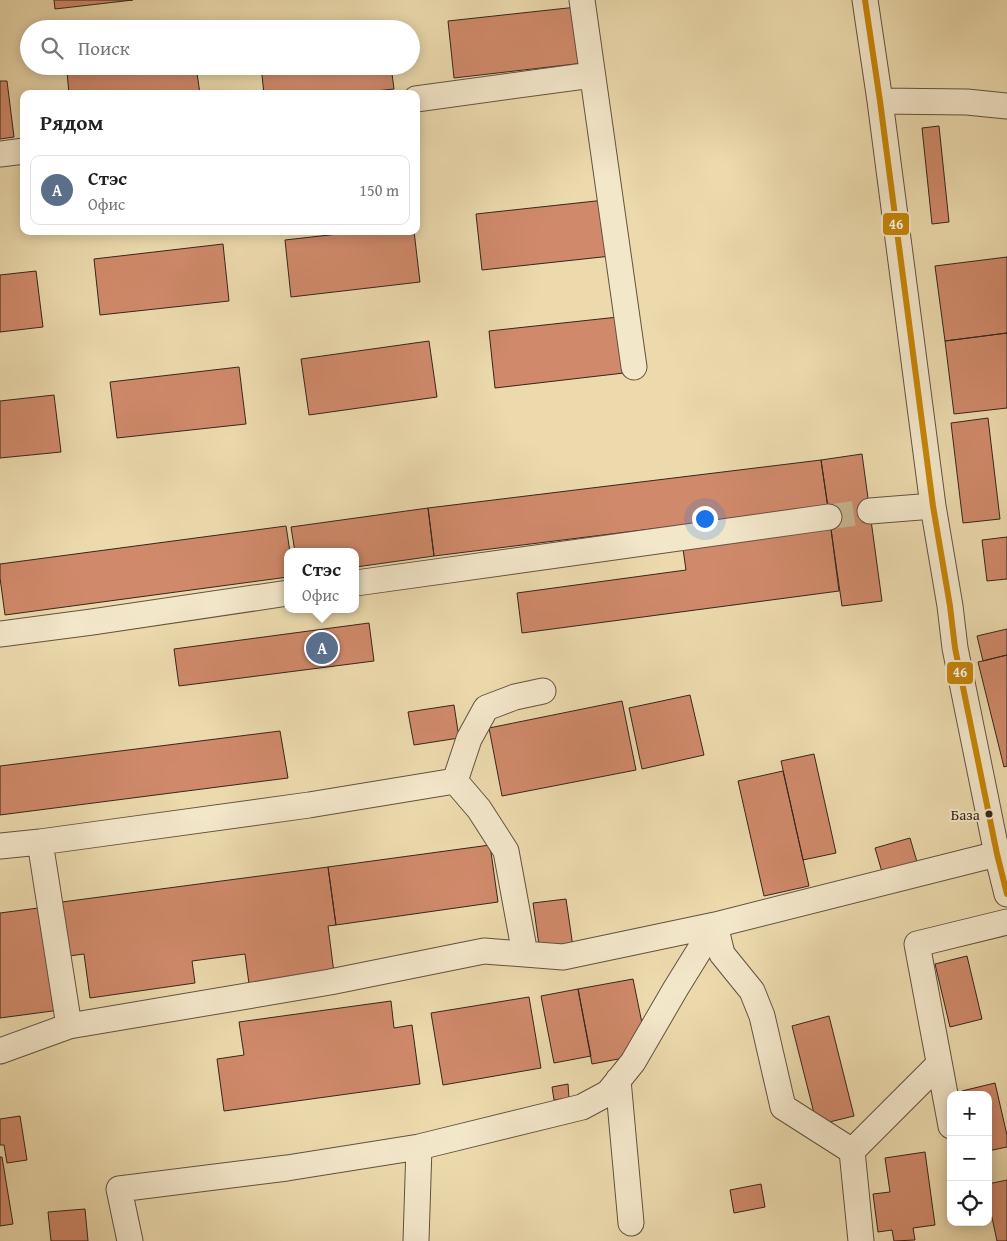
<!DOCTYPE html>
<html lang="ru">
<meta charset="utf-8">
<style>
:root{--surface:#fff;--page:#f2f2f2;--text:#202124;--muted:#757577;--line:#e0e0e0;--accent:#8f2418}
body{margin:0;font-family:"Gentium Book Plus",serif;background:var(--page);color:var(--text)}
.controls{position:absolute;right:15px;bottom:15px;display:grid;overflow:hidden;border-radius:10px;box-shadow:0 2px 12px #0003}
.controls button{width:45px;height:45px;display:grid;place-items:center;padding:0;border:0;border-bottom:1px solid var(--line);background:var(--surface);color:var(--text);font:25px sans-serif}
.you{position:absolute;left:704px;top:518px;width:18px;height:18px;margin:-12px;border:4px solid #fff;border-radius:50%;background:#1a73e8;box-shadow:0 0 0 8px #1a73e833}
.badge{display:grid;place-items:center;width:32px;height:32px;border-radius:50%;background:var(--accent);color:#fff;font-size:16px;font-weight:700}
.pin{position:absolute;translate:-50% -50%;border:2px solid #fff;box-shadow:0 1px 5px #0006}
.popup{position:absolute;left:284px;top:548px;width:75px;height:65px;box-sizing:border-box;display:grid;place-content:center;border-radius:10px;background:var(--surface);filter:drop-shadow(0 1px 4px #0005);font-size:16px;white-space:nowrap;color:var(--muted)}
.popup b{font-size:19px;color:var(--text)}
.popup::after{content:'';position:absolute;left:50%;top:100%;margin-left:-10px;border:10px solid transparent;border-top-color:var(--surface)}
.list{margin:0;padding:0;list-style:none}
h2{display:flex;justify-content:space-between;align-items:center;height:65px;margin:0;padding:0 20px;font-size:21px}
h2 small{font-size:16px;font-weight:400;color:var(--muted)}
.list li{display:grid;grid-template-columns:32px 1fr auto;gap:15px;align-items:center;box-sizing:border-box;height:70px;margin:0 10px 10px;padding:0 10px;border:1px solid var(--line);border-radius:10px}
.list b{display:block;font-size:19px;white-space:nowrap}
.list p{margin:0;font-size:16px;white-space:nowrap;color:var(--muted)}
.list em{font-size:16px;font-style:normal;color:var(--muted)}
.icon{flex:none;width:28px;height:28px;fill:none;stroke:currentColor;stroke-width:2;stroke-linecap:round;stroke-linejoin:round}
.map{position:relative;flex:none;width:1007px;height:1241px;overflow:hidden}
.search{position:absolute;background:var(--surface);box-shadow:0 2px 12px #0003;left:20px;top:20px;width:400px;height:55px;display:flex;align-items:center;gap:12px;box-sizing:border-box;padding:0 18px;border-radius:28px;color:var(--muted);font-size:19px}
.panel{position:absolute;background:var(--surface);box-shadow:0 2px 12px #0003;left:20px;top:90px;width:400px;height:145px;border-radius:10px}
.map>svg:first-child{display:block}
</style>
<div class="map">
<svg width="1007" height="1241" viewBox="0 0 1007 1241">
<rect width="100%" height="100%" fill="#ecdaad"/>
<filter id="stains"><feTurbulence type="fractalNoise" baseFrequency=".004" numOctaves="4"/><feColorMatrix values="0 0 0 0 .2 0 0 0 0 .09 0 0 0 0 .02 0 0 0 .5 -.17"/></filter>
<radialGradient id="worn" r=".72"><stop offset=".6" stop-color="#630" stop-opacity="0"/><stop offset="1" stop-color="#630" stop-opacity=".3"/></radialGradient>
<path fill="#d08a6b" stroke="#35251c" d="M 54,0 L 133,0 L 55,9 Z
M 577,7 L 584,63 L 454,78 L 448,21 Z
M 116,66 L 196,66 L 200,94 L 69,94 L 67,72 Z
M 261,66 L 391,66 L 394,89 L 348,94 L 264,94 Z
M 0,81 L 7,81 L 14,137 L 0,139 Z
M 939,126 L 949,222 L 932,224 L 922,128 Z
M 605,200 L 611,256 L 482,270 L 476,214 Z
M 365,231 L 414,231 L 420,282 L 291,297 L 285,240 Z
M 223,244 L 229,301 L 100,315 L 94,259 Z
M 1007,257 L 1007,333 L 945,341 L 935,266 Z
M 36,271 L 43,327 L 0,332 L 0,275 Z
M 618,317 L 624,373 L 495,388 L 489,331 Z
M 1007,333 L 1007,408 L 954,414 L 945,341 Z
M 429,341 L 437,397 L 309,415 L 301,359 Z
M 239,367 L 246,424 L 117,438 L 110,382 Z
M 54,395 L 61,452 L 0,458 L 0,401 Z
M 988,418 L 1000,519 L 963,523 L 951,423 Z
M 862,454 L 882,601 L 842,606 L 821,460 Z
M 821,460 L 828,507 L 434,556 L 428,508 Z
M 428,508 L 434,556 L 356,567 L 356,552 L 295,552 L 291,527 Z
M 286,526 L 290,552 L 288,552 L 288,577 L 5,615 L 0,578 L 0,564 Z
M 831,529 L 839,591 L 522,633 L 517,593 L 686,570 L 683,549 Z
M 1007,537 L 1007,579 L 987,581 L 982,540 Z
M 369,623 L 374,661 L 179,686 L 174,649 Z
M 1007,629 L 1007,655 L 983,661 L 977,636 Z
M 1007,655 L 1007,766 L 1004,767 L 978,662 Z
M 690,695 L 704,755 L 642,769 L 629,708 Z
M 622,701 L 636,770 L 502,796 L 489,728 Z
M 454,705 L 459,738 L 414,745 L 408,712 Z
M 280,731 L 288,778 L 0,815 L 0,766 Z
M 814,754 L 836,853 L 803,860 L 781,761 Z
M 783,771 L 809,886 L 764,896 L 738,781 Z
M 910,838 L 917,862 L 882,872 L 875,848 Z
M 490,845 L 498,902 L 336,925 L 328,867 Z
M 328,867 L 336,925 L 328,926 L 334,973 L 249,984 L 245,954 L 192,961 L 195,983 L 90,998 L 84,954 L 69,956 L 62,902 Z
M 566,899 L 573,947 L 540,952 L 533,903 Z
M 46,907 L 60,1010 L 0,1018 L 0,913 Z
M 967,956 L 982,1019 L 950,1027 L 935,964 Z
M 633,979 L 643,1028 L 629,1057 L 592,1064 L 578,989 Z
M 578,989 L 591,1056 L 554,1063 L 541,996 Z
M 529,997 L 541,1068 L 443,1085 L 431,1013 Z
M 391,1001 L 394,1028 L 412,1025 L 420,1084 L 224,1111 L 217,1059 L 244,1055 L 239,1022 Z
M 829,1016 L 854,1116 L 817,1125 L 792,1026 Z
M 995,1083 L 1007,1135 L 1007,1147 L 988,1151 L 988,1095 L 963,1095 L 962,1091 Z
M 568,1084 L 569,1098 L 554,1100 L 552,1087 Z
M 20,1116 L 27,1160 L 7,1163 L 4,1145 L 0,1145 L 0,1119 Z
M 925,1152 L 935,1225 L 913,1228 L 915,1240 L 894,1241 L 892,1230 L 878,1232 L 873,1194 L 890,1192 L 885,1158 Z
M 0,1157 L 2,1157 L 13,1224 L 0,1226 Z
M 1007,1180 L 1007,1241 L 997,1241 L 988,1199 L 988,1184 Z
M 761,1184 L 765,1207 L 734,1213 L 730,1190 Z
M 85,1209 L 88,1241 L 51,1241 L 48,1212 Z"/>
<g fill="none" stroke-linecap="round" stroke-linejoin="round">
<path stroke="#c7b690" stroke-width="25" stroke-dasharray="25 12" stroke-linecap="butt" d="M 829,517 L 870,511"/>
<defs>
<path id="minor" d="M 582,0 L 634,367
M 865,0 L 880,101 L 933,506 L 950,606 L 955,648 L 997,854 L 1007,894
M 416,99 L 592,75
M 880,101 L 967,102 L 1007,106
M 0,154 L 24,151
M 870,511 L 933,506
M 356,583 L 829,517
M 0,634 L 92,622 L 288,593
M 455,781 L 479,809 L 506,851 L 525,954
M 455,781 L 469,739 L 486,708 L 515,697 L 543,691
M 40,842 L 69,1026
M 0,846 L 40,842 L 309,805 L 455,781
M 715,925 L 722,954 L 752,991 L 762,1016 L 783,1107 L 852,1151
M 0,1051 L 69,1026 L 330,982 L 484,951 L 563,957 L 715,925 L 997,854
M 618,1080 L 631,1223
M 951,1126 L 917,944 L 1007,922
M 130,1241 L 119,1189 L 287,1168 L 419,1147 L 582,1107 L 608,1093 L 633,1062 L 676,988 L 715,925
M 416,1241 L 419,1147
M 861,1241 L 852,1151 L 939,1064"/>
</defs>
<use href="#minor" stroke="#635240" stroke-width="27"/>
<use href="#minor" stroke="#f3e7ca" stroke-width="25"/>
<defs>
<path id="bus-1" d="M 865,0 L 880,101 L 933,506 L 950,606 L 955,648 L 997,854 L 1007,894"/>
</defs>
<use href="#bus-1" stroke="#f3e7ca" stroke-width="10"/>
<use href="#bus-1" stroke="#c68607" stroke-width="6"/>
</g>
<circle fill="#35251c" stroke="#f3e7ca" stroke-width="2" cx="989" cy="814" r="4.5"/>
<g text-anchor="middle" stroke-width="4" stroke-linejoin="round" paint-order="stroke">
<g font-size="15" fill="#35251c" stroke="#f3e7ca" text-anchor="end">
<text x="980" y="820">База</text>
</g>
</g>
<g stroke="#f3e7ca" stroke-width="2">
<rect x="882" y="212" width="28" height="24" rx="5" fill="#c68607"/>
<rect x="946" y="661" width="28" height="24" rx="5" fill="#c68607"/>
</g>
<g font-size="14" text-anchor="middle" font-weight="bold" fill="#fff">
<text x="896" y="229">46</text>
<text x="960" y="677">46</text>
</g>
<rect width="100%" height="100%" filter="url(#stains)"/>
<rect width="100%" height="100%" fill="url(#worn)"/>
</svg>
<div class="controls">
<button>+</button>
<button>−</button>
<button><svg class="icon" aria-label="locate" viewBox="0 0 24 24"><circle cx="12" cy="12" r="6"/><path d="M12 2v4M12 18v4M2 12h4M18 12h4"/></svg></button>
</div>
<div class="you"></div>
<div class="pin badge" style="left:322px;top:648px;background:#5c6f8a">A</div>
<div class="popup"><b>Стэс</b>Офис</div>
<div class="search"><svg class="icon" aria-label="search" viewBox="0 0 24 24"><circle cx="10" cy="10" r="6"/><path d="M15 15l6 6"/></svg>Поиск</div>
<section class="panel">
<h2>Рядом<small></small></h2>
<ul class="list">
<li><span class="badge" style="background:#5c6f8a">A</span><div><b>Стэс</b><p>Офис</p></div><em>150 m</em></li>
</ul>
</section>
</div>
